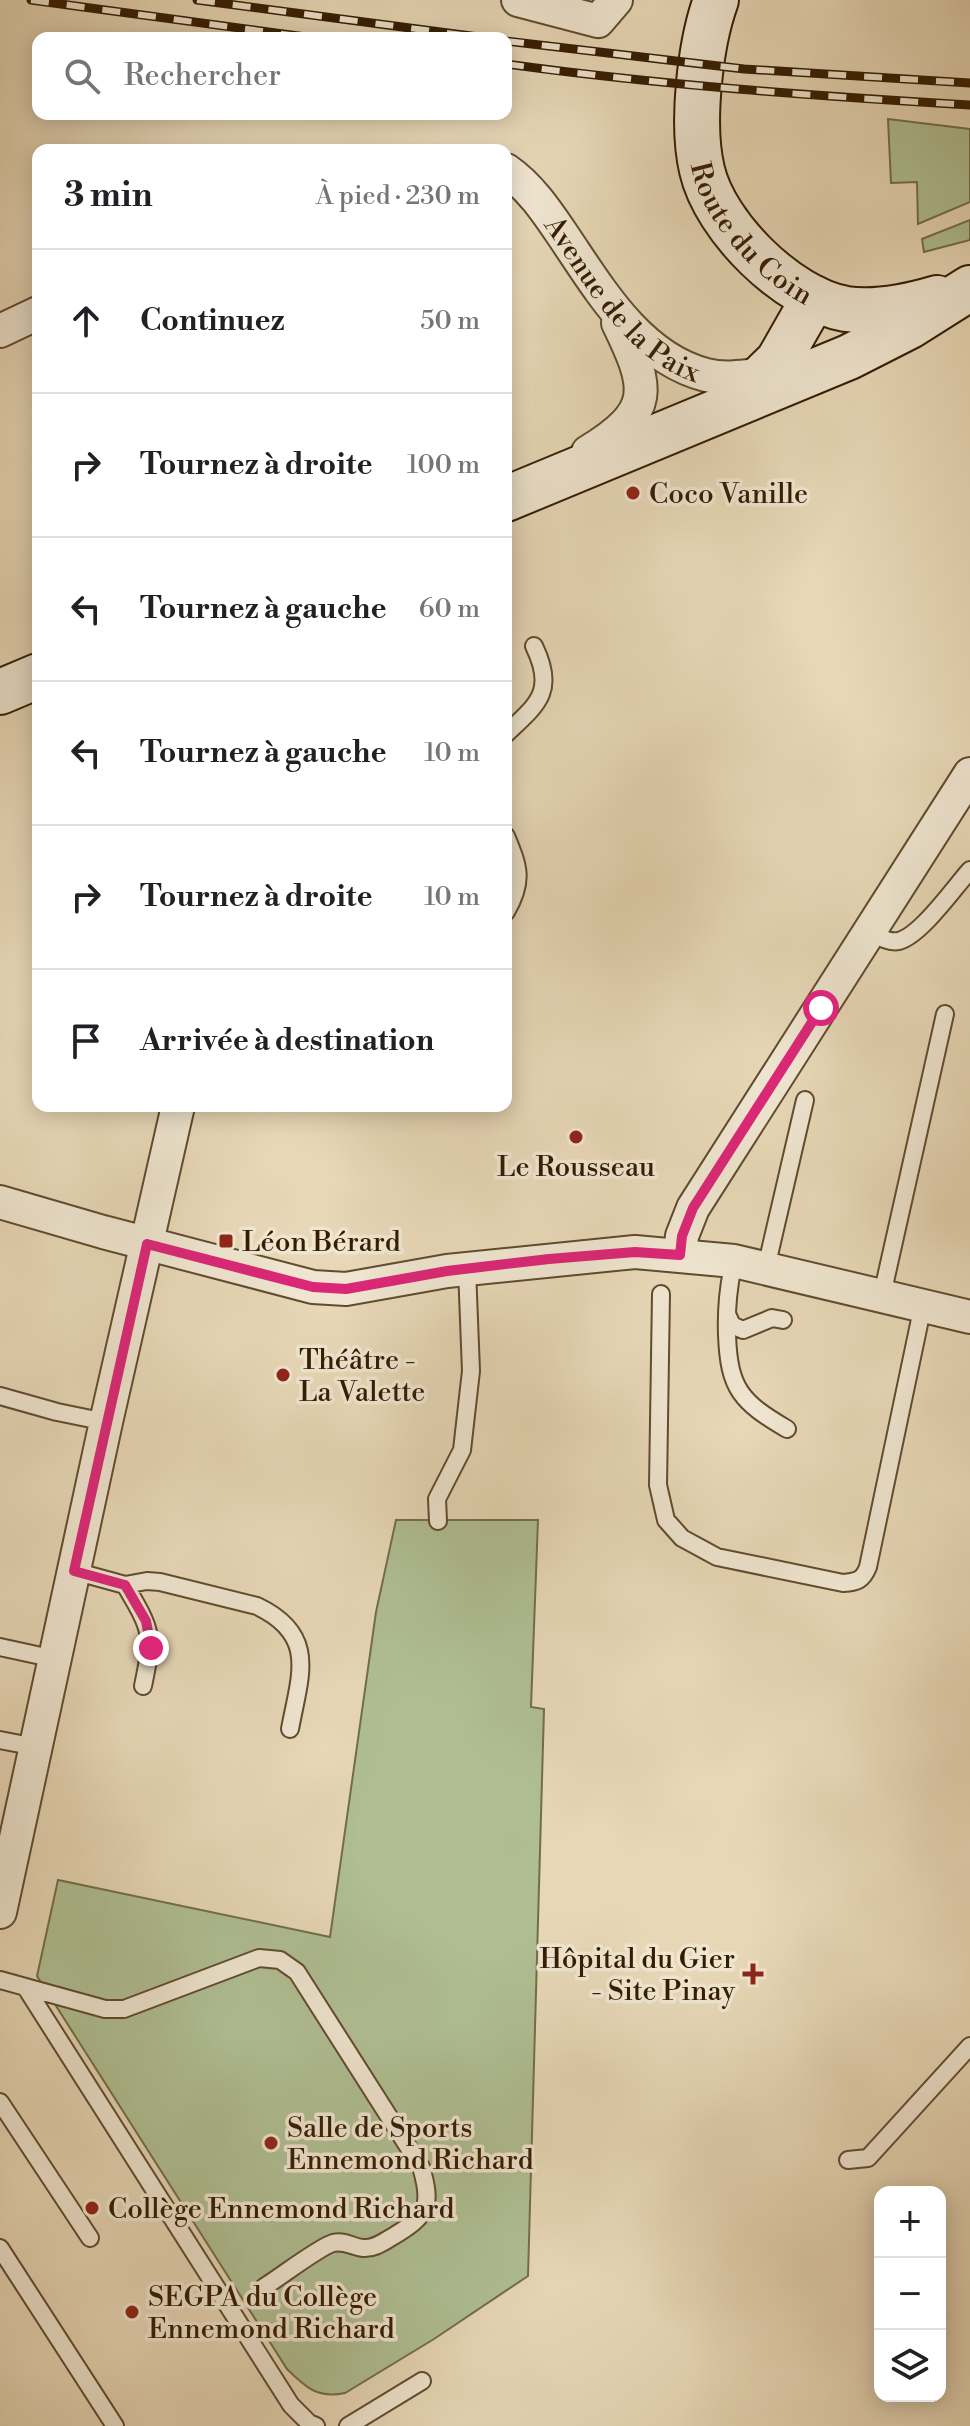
<!DOCTYPE html>
<html lang="fr">
<meta charset="utf-8">
<style>
:root{--surface:#fff;--page:#f6f6f6;--text:#202124;--muted:#757577;--line:#e0e0e0}
body{margin:0;font-family:"Libre Bodoni",serif;background:var(--page);color:var(--text)}
.controls{position:absolute;right:24px;bottom:24px;display:grid;overflow:hidden;border-radius:16px;box-shadow:0 4px 20px #0003}
.controls button{width:72px;height:72px;display:grid;place-items:center;padding:0;border:0;border-bottom:2px solid var(--line);background:var(--surface);color:var(--text);font:40px sans-serif}
.stop{position:absolute;width:24px;height:24px;margin:-18px;border:6px solid #db2777;border-radius:50%;background:#fff}
.stop.end{background:#db2777;border-color:#fff;box-shadow:0 2px 8px #0008}
.list{margin:0;padding:0;list-style:none}
h2{display:flex;justify-content:space-between;align-items:center;height:104px;margin:0;padding:0 32px;font-size:34px}
h2 small{font-size:26px;font-weight:400;color:var(--muted)}
.list li{display:grid;grid-template-columns:52px 1fr auto;gap:24px;align-items:center;box-sizing:border-box;height:144px;padding:0 32px;border-top:2px solid var(--line)}
.list b{display:block;font-size:30px;white-space:nowrap}
.list em{font-size:26px;font-style:normal;color:var(--muted)}
.icon{flex:none;width:44px;height:44px;fill:none;stroke:currentColor;stroke-width:2;stroke-linecap:round;stroke-linejoin:round}
.map{position:relative;flex:none;width:970px;height:2426px;overflow:hidden}
.search{position:absolute;background:var(--surface);box-shadow:0 4px 20px #0003;left:32px;top:32px;width:480px;height:88px;display:flex;align-items:center;gap:20px;box-sizing:border-box;padding:0 28px;border-radius:16px;color:var(--muted);font-size:30px}
.panel{position:absolute;background:var(--surface);box-shadow:0 4px 20px #0003;left:32px;top:144px;width:480px;height:968px;border-radius:16px}
.map>svg:first-child{display:block}
</style>
<div class="map">
<svg width="970" height="2426" viewBox="0 0 970 2426">
<rect width="100%" height="100%" fill="#e7d7b6"/>
<filter id="stains"><feTurbulence type="fractalNoise" baseFrequency=".0025" numOctaves="4"/><feColorMatrix values="0 0 0 0 .2 0 0 0 0 .09 0 0 0 0 .02 0 0 0 .5 -.17"/></filter>
<radialGradient id="worn" r=".72"><stop offset=".6" stop-color="#630" stop-opacity="0"/><stop offset="1" stop-color="#630" stop-opacity=".3"/></radialGradient>
<path fill="#afbf93" stroke="#726e4a" stroke-width="2" d="M 888,119 L 970,129 L 970,202 L 918,224 L 917,182 L 891,183 Z
M 970,220 L 970,240 L 924,252 L 922,239 Z
M 396,1520 L 538,1520 L 531,1707 L 544,1709 L 528,2276 L 434,2339 L 345,2393 C 318,2399 305,2387 287,2369 L 37,1976 L 58,1880 L 330,1937 L 376,1612 Z"/>
<g fill="none" stroke-linecap="round" stroke-linejoin="round">
<defs>
<path id="service" d="M 506,734 C 538,704 556,691 534,646
M 506,836 C 519,867 524,881 506,912
M 870,931 C 880,937 888,943 899,941 C 921,935 954,888 970,870
M 734,1261 C 728,1287 726,1309 727,1335 C 729,1389 741,1402 787,1429
M 766,1268 L 805,1100
M 661,1294 L 658,1485 L 666,1520 L 682,1538 L 717,1557 L 843,1583 C 857,1582 863,1580 868,1567 L 923,1305
M 882,1295 L 945,1014
M 727,1314 L 732,1325 L 743,1330 L 772,1318 L 783,1320
M 0,1396 L 57,1412 L 106,1422
M 438,1521 L 437,1499 L 462,1450 L 471,1371 L 467,1269
M 74,1571 L 125,1585 L 147,1581 L 160,1582 L 257,1606 C 318,1635 300,1675 290,1729
M 125,1585 C 152,1631 154,1634 143,1686
M 0,1647 L 55,1659
M 0,1740 L 36,1747
M 0,1980 L 105,2009 L 124,2009 L 259,1958 L 280,1960 L 297,1972 L 421,2167 C 433,2207 427,2216 392,2237 C 383,2242 374,2249 363,2248 C 352,2247 345,2240 333,2243 C 319,2247 279,2278 264,2287
M 26,1988 L 291,2405 L 309,2423 L 316,2426
M 0,2102 L 90,2238
M 848,2160 L 868,2158 L 970,2046
M 0,2248 L 115,2426
M 348,2426 L 422,2381"/>
<g id="minor">
<path d="M 518,0 L 598,21 L 616,0"/>
<path id="s1" d="M 506,170 C 532,188 549,215 566,240 C 601,292 640,358 706,375 C 726,380 747,376 768,374"/>
<path d="M 0,331 L 38,313"/>
<path d="M 588,452 C 655,411 650,389 618,323"/>
<path d="M 0,1202 L 103,1232 L 313,1287 L 346,1289 L 447,1271 L 635,1252 L 734,1261 L 970,1317"/>
<path d="M 680,1255 L 682,1236 L 693,1208 L 970,774"/>
<path d="M 0,1912 L 106,1422 L 178,1106"/>
</g>
<g id="secondary">
<path id="s2" d="M 716,0 C 700,44 691,124 702,170 C 715,227 788,299 846,309 C 875,313 910,306 937,298"/>
<path d="M 743,395 L 778,361 L 814,298"/>
<path d="M 506,499 L 849,357 L 910,326 L 970,288"/>
<path d="M 0,692 L 38,676"/>
</g>
</defs>
<use href="#service" stroke="#614b2e" stroke-width="20"/>
<use href="#minor" stroke="#614b2e" stroke-width="36"/>
<use href="#secondary" stroke="#341c00" stroke-width="48"/>
<use href="#service" stroke="#efe5d0" stroke-width="16"/>
<use href="#minor" stroke="#efe5d0" stroke-width="32"/>
<use href="#secondary" stroke="#efe5d0" stroke-width="44"/>
<defs>
<path id="rail" d="M 31,0 L 313,38
M 197,0 L 486,38
M 506,41 L 744,69 L 970,83
M 506,64 C 660,85 815,96 970,105"/>
</defs>
<use href="#rail" stroke="#341c00" stroke-width="9"/>
<use href="#rail" stroke="#efe5d0" stroke-width="6" stroke-dasharray="18" stroke-linecap="butt"/>
</g>
<g fill="none" stroke-linecap="round" stroke-linejoin="round">
<path stroke="#db2777" stroke-width="10" d="M 151,1648 L 146,1621 L 125,1585 L 74,1571 L 147,1244 L 313,1287 L 346,1289 L 447,1271 L 549,1259 L 635,1252 L 680,1255 L 682,1236 L 693,1208 L 821,1008"/>
</g>
<g fill="#8f2418" stroke="#efe5d0" stroke-width="3">
<circle cx="633" cy="493" r="8"/>
<circle cx="576" cy="1137" r="8"/>
<rect x="218" y="1233" width="16" height="16" rx="4"/>
<circle cx="283" cy="1375" r="8"/>
<path d="M749 1962h8v8h8v8h-8v8h-8v-8h-8v-8h8z"/>
<circle cx="271" cy="2143" r="8"/>
<circle cx="92" cy="2208" r="8"/>
<circle cx="132" cy="2312" r="8"/>
</g>
<g text-anchor="middle" stroke-width="7" stroke-linejoin="round" paint-order="stroke">
<g font-size="28" fill="#341c00" stroke="#efe5d0">
<text dy="10" stroke="none"><textPath href="#s2" startOffset="254">Route du Coin</textPath></text>
<text dy="10" stroke="none"><textPath href="#s1" startOffset="176">Avenue de la Paix</textPath></text>
</g>
<g font-size="28" fill="#341c00" stroke="#efe5d0" text-anchor="start">
<text x="649" y="503">Coco Vanille</text>
<text x="576" y="1176" text-anchor="middle">Le Rousseau</text>
<text x="242" y="1251">Léon Bérard</text>
<text x="299" y="1369">Théâtre -<tspan x="299" dy="32">La Valette</tspan></text>
<text x="735" y="1968" text-anchor="end">Hôpital du Gier<tspan x="735" dy="32">- Site Pinay</tspan></text>
<text x="287" y="2137">Salle de Sports<tspan x="287" dy="32">Ennemond Richard</tspan></text>
<text x="108" y="2218">Collège Ennemond Richard</text>
<text x="148" y="2306">SEGPA du Collège<tspan x="148" dy="32">Ennemond Richard</tspan></text>
</g>
</g>
<rect width="100%" height="100%" filter="url(#stains)"/>
<rect width="100%" height="100%" fill="url(#worn)"/>
</svg>
<div class="controls">
<button>+</button>
<button>−</button>
<button><svg class="icon" aria-label="layers" viewBox="0 0 24 24"><path d="M12 4l9 5-9 5-9-5zM3 14l9 5 9-5"/></svg></button>
</div>
<div class="stop" style="left:821px;top:1008px"></div>
<div class="stop end" style="left:151px;top:1648px"></div>
<div class="search"><svg class="icon" aria-label="search" viewBox="0 0 24 24"><circle cx="10" cy="10" r="6"/><path d="M15 15l6 6"/></svg>Rechercher</div>
<section class="panel">
<h2>3 min<small>À pied · 230 m</small></h2>
<ul class="list">
<li><svg class="icon" aria-label="ahead" viewBox="0 0 24 24"><path d="M12 20V5M6 11l6-6 6 6"/></svg><div><b>Continuez</b></div><em>50 m</em></li>
<li><svg class="icon" aria-label="right" viewBox="0 0 24 24"><path d="M7 20v-9h11M14 6l5 5-5 5"/></svg><div><b>Tournez à droite</b></div><em>100 m</em></li>
<li><svg class="icon" aria-label="left" viewBox="0 0 24 24"><path d="M17 20v-9H6M10 6l-5 5 5 5"/></svg><div><b>Tournez à gauche</b></div><em>60 m</em></li>
<li><svg class="icon" aria-label="left" viewBox="0 0 24 24"><path d="M17 20v-9H6M10 6l-5 5 5 5"/></svg><div><b>Tournez à gauche</b></div><em>10 m</em></li>
<li><svg class="icon" aria-label="right" viewBox="0 0 24 24"><path d="M7 20v-9h11M14 6l5 5-5 5"/></svg><div><b>Tournez à droite</b></div><em>10 m</em></li>
<li><svg class="icon" aria-label="arrive" viewBox="0 0 24 24"><path d="M6 21V4h12l-3 4 3 4H6"/></svg><div><b>Arrivée à destination</b></div></li>
</ul>
</section>
</div>
